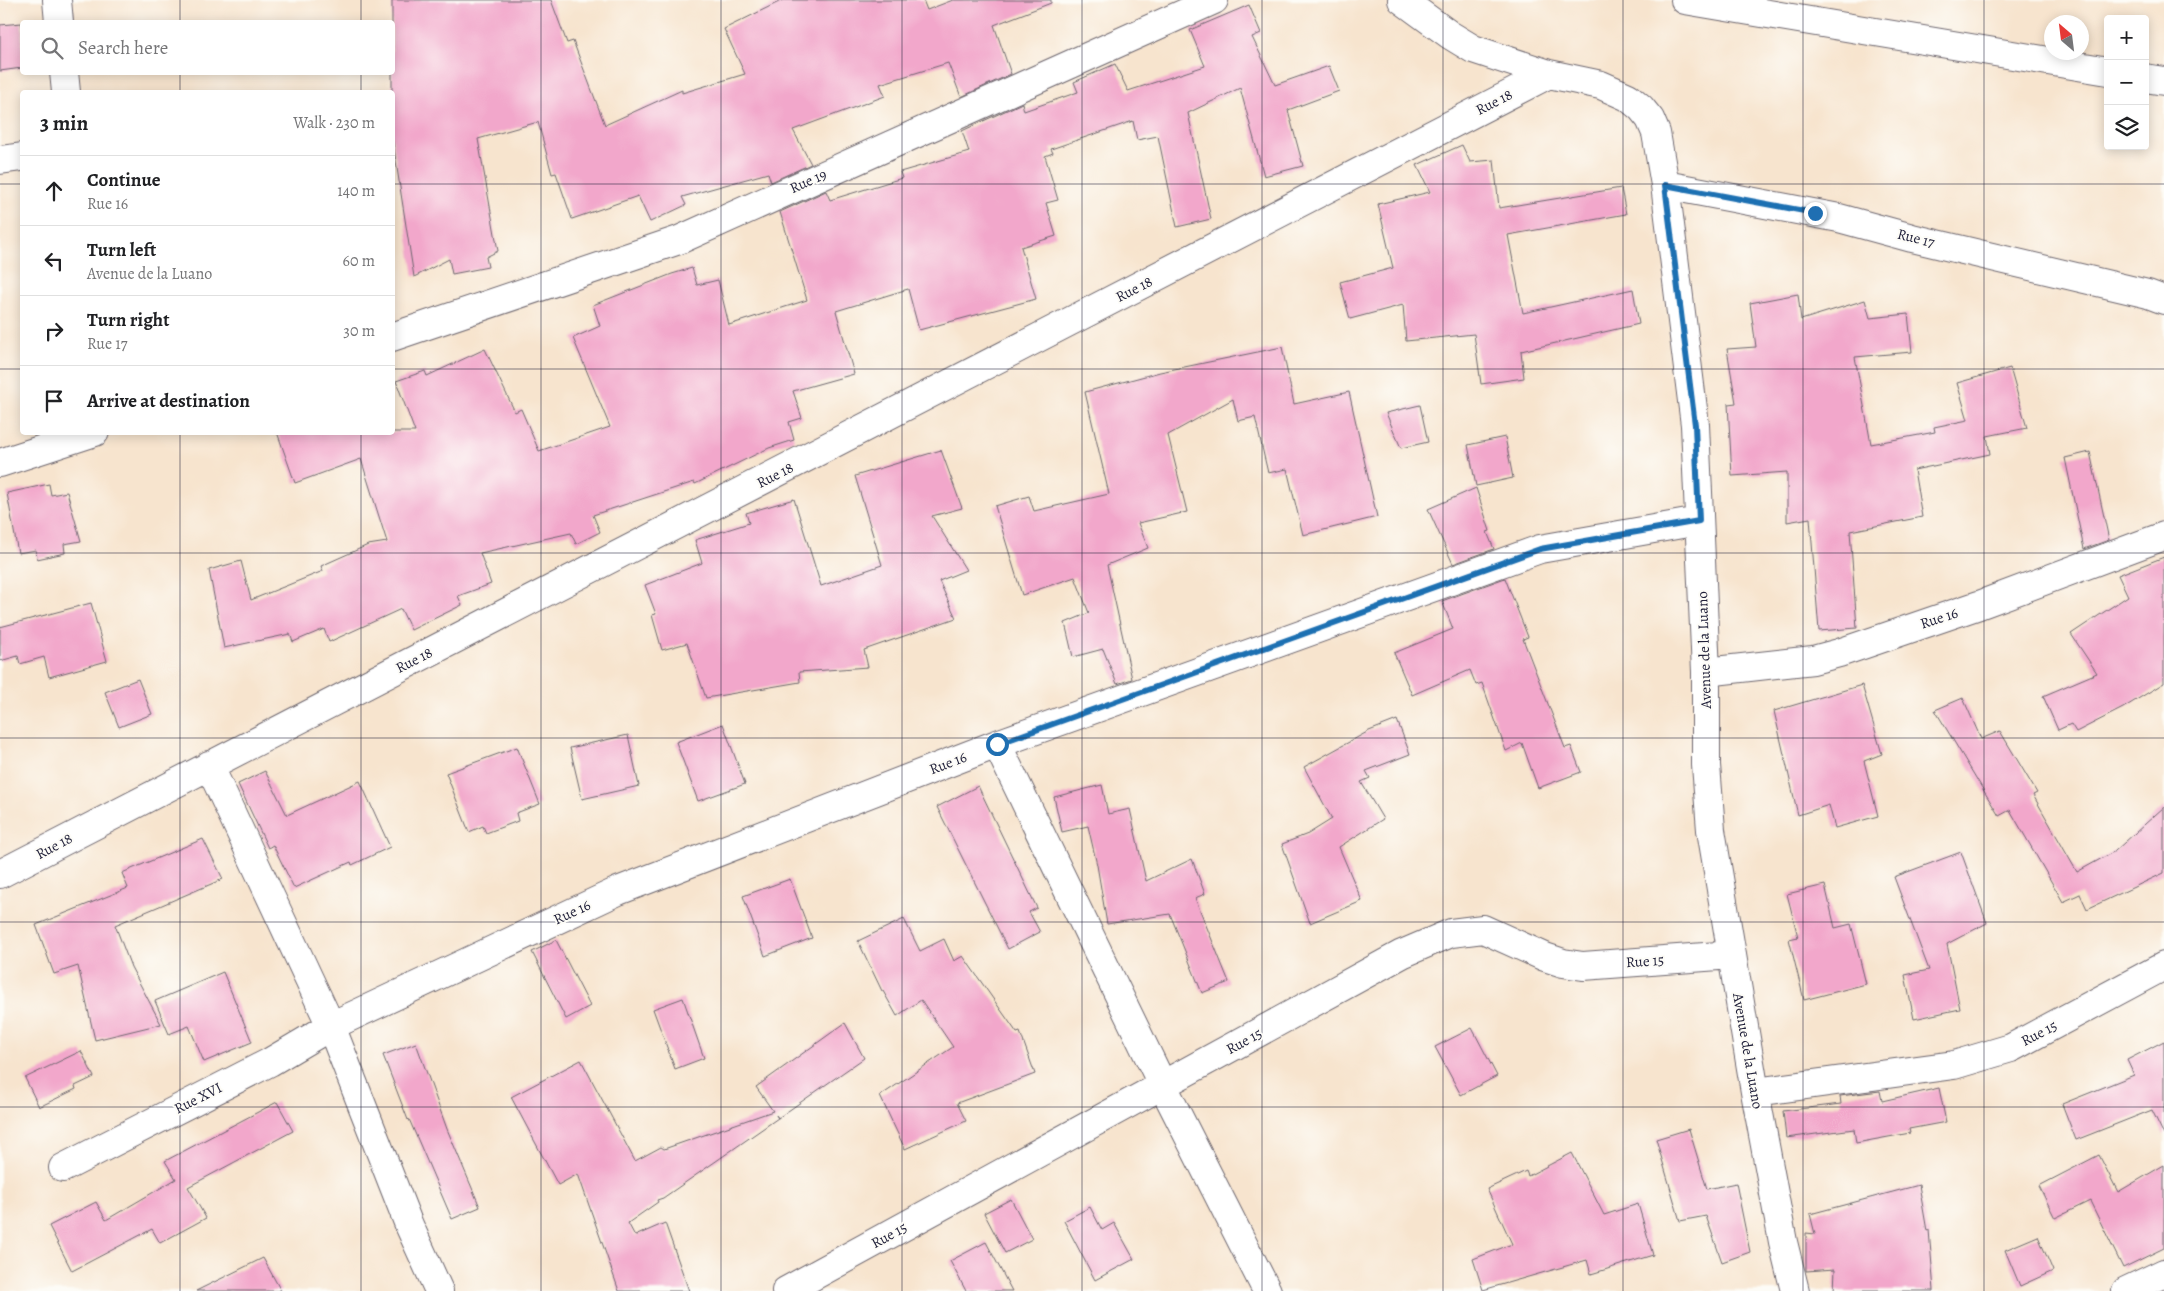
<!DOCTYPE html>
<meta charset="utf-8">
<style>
:root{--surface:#fff;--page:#f2f2f2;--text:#202124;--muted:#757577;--line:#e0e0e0}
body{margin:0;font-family:Alegreya,serif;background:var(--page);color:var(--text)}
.controls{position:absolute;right:15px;top:15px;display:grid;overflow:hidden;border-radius:5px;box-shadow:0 2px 12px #0003}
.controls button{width:45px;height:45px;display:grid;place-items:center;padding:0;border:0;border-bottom:1px solid var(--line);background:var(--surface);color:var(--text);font:25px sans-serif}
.compass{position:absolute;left:2044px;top:15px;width:45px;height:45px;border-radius:50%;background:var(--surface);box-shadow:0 2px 12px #0003;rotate:332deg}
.stop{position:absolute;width:15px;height:15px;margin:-11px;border:4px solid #1f6fb2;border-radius:50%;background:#fff}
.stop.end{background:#1f6fb2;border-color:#fff;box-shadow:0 1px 5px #0008}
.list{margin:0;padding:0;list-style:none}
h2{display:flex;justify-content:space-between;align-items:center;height:65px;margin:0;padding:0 20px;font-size:21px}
h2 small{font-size:16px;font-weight:400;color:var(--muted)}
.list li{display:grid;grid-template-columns:32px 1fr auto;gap:15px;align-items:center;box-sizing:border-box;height:70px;padding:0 20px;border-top:1px solid var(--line)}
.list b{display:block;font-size:19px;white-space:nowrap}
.list p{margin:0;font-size:16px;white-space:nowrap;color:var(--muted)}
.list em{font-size:16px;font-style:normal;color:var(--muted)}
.icon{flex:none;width:28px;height:28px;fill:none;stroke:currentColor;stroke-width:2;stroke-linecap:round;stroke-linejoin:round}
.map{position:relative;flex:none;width:2164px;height:1291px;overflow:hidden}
.search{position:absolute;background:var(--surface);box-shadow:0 2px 12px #0003;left:20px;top:20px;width:375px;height:55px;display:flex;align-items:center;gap:12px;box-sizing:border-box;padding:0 18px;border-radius:5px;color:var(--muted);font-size:19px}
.panel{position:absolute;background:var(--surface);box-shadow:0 2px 12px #0003;left:20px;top:90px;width:375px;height:345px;border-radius:5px}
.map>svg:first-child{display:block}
</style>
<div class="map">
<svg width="2164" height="1291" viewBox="0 0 2164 1291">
<rect width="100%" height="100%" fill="#fdfcf7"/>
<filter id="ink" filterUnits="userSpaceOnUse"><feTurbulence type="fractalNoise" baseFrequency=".02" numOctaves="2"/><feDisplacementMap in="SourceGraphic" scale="10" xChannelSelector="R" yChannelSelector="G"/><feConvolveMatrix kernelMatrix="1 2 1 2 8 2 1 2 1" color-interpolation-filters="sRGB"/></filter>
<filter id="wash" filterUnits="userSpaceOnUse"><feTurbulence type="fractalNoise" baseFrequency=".0096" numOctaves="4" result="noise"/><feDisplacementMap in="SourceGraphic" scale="20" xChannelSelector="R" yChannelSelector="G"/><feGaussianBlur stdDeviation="1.12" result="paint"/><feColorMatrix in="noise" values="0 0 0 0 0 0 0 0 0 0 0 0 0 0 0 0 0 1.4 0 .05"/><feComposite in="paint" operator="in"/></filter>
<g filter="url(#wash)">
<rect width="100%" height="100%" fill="#f7e4ce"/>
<g id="blocks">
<path fill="#f2a7cb" d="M 392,0 L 551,0 L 567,43 L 573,41 L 605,125 L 682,90 L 682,93 L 745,74 L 724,29 L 783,0 L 923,0 L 927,10 L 953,0 L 1051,0 L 1051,3 L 994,25 L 1011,74 L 961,97 L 948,63 L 880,84 L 885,96 L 793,130 L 811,164 L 771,182 L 768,173 L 682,197 L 686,205 L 650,222 L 638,196 L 572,219 L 556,173 L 552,174 L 538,122 L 478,139 L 498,251 L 486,257 L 488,267 L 452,274 L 449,259 L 414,277 L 392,136 Z
M 1249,5 L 1261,33 L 1252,37 L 1275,85 L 1329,66 L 1339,91 L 1288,110 L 1303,166 L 1264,176 L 1240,88 L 1188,113 L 1211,219 L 1177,227 L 1158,136 L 1137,140 L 1133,121 L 1051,149 L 1053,153 L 1045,156 L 1058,200 L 1046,203 L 1056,236 L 1021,247 L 1036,299 L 919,330 L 908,289 L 836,311 L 854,374 L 793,391 L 802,418 L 789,422 L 794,440 L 769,448 L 695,484 L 694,482 L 593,515 L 600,532 L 576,544 L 571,533 L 480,553 L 491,584 L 458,596 L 462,605 L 411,630 L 401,609 L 329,642 L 324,629 L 293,642 L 290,634 L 224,648 L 209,570 L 241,561 L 251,600 L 323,571 L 321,566 L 368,545 L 387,542 L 361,459 L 295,483 L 277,432 L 415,432 L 396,381 L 425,371 L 427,376 L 485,349 L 515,412 L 521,409 L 539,451 L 610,427 L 573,338 L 600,326 L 593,305 L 672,274 L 692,268 L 697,285 L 718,280 L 729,325 L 807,300 L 780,212 L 826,191 L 830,200 L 902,178 L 900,172 L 969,152 L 962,131 L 1022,103 L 1024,111 L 1078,92 L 1074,82 L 1115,64 L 1128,91 L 1205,66 L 1190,30 Z
M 22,23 L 22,68 L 0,71 L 0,25 Z
M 1462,145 L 1470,162 L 1494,160 L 1499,208 L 1621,188 L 1626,214 L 1508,235 L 1523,313 L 1633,289 L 1639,324 L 1521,351 L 1524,378 L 1481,384 L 1474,334 L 1406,341 L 1403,305 L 1350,319 L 1340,282 L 1393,268 L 1378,204 L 1430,192 L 1417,165 Z
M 1798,294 L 1801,320 L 1865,300 L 1870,318 L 1908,314 L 1912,352 L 1855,357 L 1871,444 L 1935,432 L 1934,427 L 1968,420 L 1957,383 L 2010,368 L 2027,428 L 1987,436 L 1990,454 L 1914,470 L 1922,517 L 1850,531 L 1857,628 L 1819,631 L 1810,518 L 1787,522 L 1787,472 L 1732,476 L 1728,404 L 1736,403 L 1727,349 L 1756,347 L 1750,303 Z
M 1282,347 L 1294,404 L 1349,392 L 1377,517 L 1303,535 L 1287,469 L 1268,473 L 1255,417 L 1238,421 L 1233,399 L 1168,435 L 1187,512 L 1138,523 L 1148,548 L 1107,565 L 1132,679 L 1117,684 L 1103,649 L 1073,657 L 1065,623 L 1089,613 L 1075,577 L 1022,595 L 995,506 L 1029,496 L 1034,511 L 1109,494 L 1085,392 L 1160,372 Z
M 1420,405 L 1428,442 L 1401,448 L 1386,413 Z
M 1505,437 L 1513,478 L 1476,486 L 1468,445 Z
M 941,450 L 962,508 L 932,516 L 966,570 L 939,581 L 956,618 L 864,650 L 868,667 L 799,672 L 800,682 L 706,698 L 687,643 L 662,650 L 652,615 L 656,614 L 645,585 L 702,563 L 695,540 L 749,523 L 746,513 L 794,499 L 821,586 L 882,565 L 855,476 Z
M 2090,452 L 2109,540 L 2084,549 L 2065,458 Z
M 49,484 L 51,495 L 67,492 L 81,541 L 64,544 L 65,553 L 37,559 L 36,550 L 18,553 L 7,493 Z
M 1476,488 L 1490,531 L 1487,532 L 1494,549 L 1453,564 L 1428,509 Z
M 2164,557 L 2164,683 L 2123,708 L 2076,732 L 2071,724 L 2058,730 L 2043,696 L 2097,673 L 2071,634 L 2128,596 L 2118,575 Z
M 1505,578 L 1528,637 L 1523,639 L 1565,748 L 1571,746 L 1581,772 L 1538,788 L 1522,743 L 1506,751 L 1482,683 L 1476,685 L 1470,670 L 1412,695 L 1394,653 L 1453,629 L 1442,601 Z
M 91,603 L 107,661 L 49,677 L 44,657 L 20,664 L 18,656 L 0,661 L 0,627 Z
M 138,679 L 152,714 L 119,727 L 105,692 Z
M 1862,685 L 1882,754 L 1864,761 L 1878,816 L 1835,828 L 1829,805 L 1798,815 L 1774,711 Z
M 1963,698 L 1981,739 L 2000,731 L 2037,793 L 2033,795 L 2077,872 L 2115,851 L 2164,807 L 2164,873 L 2087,909 L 2080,894 L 2063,902 L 2010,810 L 1999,816 L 1935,710 Z
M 1397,720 L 1410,754 L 1366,771 L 1370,778 L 1361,782 L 1383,819 L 1339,847 L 1362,901 L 1310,923 L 1282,844 L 1308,834 L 1332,819 L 1304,767 L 1369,731 Z
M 723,724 L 745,784 L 698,801 L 676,742 Z
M 628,735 L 639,786 L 582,799 L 570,748 Z
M 517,747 L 540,804 L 516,813 L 518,821 L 486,833 L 483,826 L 469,832 L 446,773 Z
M 265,771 L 287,815 L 360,781 L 390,847 L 352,865 L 351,862 L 294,888 L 273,845 L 268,848 L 238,784 Z
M 1102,785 L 1108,814 L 1130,809 L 1146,881 L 1192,859 L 1205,894 L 1195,898 L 1229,982 L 1202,993 L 1170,914 L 1107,924 L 1097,865 L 1088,826 L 1062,832 L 1054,797 Z
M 978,786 L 1037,908 L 1029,912 L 1040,932 L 1008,949 L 937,807 Z
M 203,839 L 223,879 L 115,925 L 131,967 L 161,1024 L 95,1040 L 78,966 L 54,974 L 36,925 L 128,888 L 122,873 Z
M 1961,852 L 1987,923 L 1947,944 L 1960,1009 L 1914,1019 L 1905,975 L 1929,970 L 1894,877 Z
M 790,879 L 812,938 L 765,956 L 743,896 Z
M 1825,885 L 1835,928 L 1851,924 L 1866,984 L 1804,1000 L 1789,939 L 1798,937 L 1787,894 Z
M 904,919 L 920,951 L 944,939 L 954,961 L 963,956 L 1017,1033 L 1020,1032 L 1035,1074 L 957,1103 L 966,1121 L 905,1149 L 880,1096 L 953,1047 L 921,1000 L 897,1016 L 883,991 L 882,991 L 858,941 Z
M 556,940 L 590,1006 L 566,1019 L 532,952 Z
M 223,972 L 252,1042 L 204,1062 L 189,1026 L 169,1034 L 155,1001 Z
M 683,998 L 704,1058 L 675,1069 L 653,1009 Z
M 845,1023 L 864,1058 L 778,1118 L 776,1115 L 778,1118 L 663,1198 L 657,1200 L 658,1202 L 628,1223 L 635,1236 L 665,1223 L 689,1291 L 619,1291 L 578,1174 L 558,1185 L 511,1097 L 581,1060 L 635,1161 L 661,1147 L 664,1149 L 773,1111 L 756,1087 Z
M 1472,1028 L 1497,1076 L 1461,1095 L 1435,1047 Z
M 2164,1041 L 2164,1135 L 2152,1110 L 2076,1140 L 2062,1104 L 2134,1075 L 2127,1060 Z
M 416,1043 L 447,1129 L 480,1207 L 452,1219 L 409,1119 L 408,1120 L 383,1055 Z
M 81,1051 L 94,1077 L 75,1086 L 76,1089 L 39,1107 L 25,1078 Z
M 1939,1088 L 1946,1122 L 1909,1129 L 1910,1133 L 1856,1143 L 1854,1129 L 1786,1138 L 1783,1111 L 1841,1104 L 1840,1096 L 1880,1091 L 1882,1101 Z
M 277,1102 L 293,1131 L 188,1187 L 206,1218 L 160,1243 L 152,1229 L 72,1271 L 49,1226 L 96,1202 L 106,1220 L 176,1179 L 165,1161 Z
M 1689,1129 L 1707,1189 L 1736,1183 L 1750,1252 L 1722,1262 L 1706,1216 L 1680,1221 L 1656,1139 Z
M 1572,1153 L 1604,1215 L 1638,1204 L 1653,1255 L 1591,1274 L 1587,1260 L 1483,1290 L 1473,1259 L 1512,1244 L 1487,1189 L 1526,1171 L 1528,1176 Z
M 2099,1155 L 2118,1192 L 2164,1165 L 2164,1248 L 2123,1268 L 2090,1201 L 2055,1218 L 2039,1186 Z
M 1919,1185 L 1927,1231 L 1929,1230 L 1934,1291 L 1834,1291 L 1835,1269 L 1806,1271 L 1806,1233 L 1815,1234 L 1810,1214 Z
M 1011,1199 L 1032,1239 L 1005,1253 L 984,1213 Z
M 1090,1207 L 1102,1230 L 1114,1223 L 1134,1259 L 1095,1280 L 1064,1221 Z
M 2038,1236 L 2053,1271 L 2020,1286 L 2005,1250 Z
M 986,1242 L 1012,1291 L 966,1291 L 950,1261 Z
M 263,1258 L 281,1291 L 196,1291 Z"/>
</g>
</g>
<g filter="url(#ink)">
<use href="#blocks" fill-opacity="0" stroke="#6d666e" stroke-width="1"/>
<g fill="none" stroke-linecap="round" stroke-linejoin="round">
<defs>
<path id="street" d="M 57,0 L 59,22
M 1402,0 L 1450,35 L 1473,49 L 1549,74 L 1601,85 L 1628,97 L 1641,108 L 1650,119 L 1656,133 L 1665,185 L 1695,425 L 1706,672 L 1706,765 L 1711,830 L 1755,1092 L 1783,1242 L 1795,1291
M 1685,0 L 2108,71
M 64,72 L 66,92
M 2145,78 L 2164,81
M 0,160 L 22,157
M 1665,185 L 1839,218 L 1912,238 L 2148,294 L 2164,300
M 392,337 L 679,240 L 1214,0
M 0,463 L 95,432
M 1706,672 L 1813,660 L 1839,653 L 1979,605 L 2164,536
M 997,744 L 1163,1086 L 1267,1291
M 209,765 L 331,1026 L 409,1225 L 439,1291
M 0,874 L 1549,74
M 1755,1092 L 1954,1065 L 2011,1048 L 2164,966
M 63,1168 L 270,1062 L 331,1026 L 618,891 L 997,744 L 1540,549 L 1699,521
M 786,1291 L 1402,954 L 1451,933 L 1483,929 L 1545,957 L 1563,963 L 1583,966 L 1732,955
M 2126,1291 L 2164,1273"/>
</defs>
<use href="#street" stroke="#6d666e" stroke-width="30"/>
<use href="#street" stroke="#fff" stroke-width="28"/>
</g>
</g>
<g fill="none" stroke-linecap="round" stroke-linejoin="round" filter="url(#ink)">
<path stroke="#1f6fb2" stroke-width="6" d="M 997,744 L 1540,549 L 1699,521 L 1695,425 L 1665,185 L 1815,213"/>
</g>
<path fill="none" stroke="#22223b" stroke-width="1" stroke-opacity="0.55" d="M 180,0 L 180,22M 361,0 L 361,22M 541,0 L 541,1291M 721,0 L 721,1291M 902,0 L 902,1291M 1082,0 L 1082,1291M 1262,0 L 1262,1291M 1443,0 L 1443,1291M 1623,0 L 1623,1291M 1803,0 L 1803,1291M 1984,0 L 1984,1291M 180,72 L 180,92M 361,72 L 361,92M 0,184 L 22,184M 392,184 L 2164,184M 0,369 L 22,369M 392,369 L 2164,369M 180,432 L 180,1291M 361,432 L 361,1291M 0,553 L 2164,553M 0,738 L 2164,738M 0,922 L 2164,922M 0,1107 L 2164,1107"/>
<g text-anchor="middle" stroke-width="4" stroke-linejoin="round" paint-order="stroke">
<g font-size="15" fill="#22223b" stroke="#fdfcf7">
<text transform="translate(1494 102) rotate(-27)" y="5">Rue 18</text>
<text transform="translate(808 181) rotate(-24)" y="5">Rue 19</text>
<text transform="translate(1916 238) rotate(14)" y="5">Rue 17</text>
<text transform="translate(1134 289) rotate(-27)" y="5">Rue 18</text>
<text transform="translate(775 475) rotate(-27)" y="5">Rue 18</text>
<text transform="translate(1939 618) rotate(-18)" y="5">Rue 16</text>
<text transform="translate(1704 650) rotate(-92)" y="5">Avenue de la Luano</text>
<text transform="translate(414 660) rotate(-27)" y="5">Rue 18</text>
<text transform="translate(948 763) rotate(-21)" y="5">Rue 16</text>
<text transform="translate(54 846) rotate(-28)" y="5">Rue 18</text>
<text transform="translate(572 912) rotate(-25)" y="5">Rue 16</text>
<text transform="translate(1645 961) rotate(-4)" y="5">Rue 15</text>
<text transform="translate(2039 1033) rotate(-28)" y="5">Rue 15</text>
<text transform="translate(1244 1041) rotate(-29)" y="5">Rue 15</text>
<text transform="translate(1748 1051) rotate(80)" y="5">Avenue de la Luano</text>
<text transform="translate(198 1098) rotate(-27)" y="5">Rue XVI</text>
<text transform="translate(889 1235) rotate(-29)" y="5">Rue 15</text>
</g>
</g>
</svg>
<div class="controls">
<button>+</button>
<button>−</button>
<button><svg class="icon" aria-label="layers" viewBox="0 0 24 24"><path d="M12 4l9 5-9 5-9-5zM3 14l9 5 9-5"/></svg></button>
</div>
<svg class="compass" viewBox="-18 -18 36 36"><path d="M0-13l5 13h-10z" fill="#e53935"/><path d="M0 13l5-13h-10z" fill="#757577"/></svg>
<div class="stop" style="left:997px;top:744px"></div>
<div class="stop end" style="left:1815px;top:213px"></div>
<div class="search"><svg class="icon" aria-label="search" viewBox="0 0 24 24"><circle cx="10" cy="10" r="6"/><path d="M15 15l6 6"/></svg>Search here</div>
<section class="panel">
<h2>3 min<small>Walk · 230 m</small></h2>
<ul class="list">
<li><svg class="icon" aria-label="ahead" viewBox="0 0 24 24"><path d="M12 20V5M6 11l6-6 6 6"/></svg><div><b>Continue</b><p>Rue 16</p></div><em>140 m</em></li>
<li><svg class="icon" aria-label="left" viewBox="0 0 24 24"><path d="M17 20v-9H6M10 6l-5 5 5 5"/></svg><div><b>Turn left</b><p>Avenue de la Luano</p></div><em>60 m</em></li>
<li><svg class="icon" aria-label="right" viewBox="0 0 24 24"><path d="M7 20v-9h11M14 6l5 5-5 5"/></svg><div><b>Turn right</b><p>Rue 17</p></div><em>30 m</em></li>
<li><svg class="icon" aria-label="arrive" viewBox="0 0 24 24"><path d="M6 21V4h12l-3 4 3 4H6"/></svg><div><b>Arrive at destination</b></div></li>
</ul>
</section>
</div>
